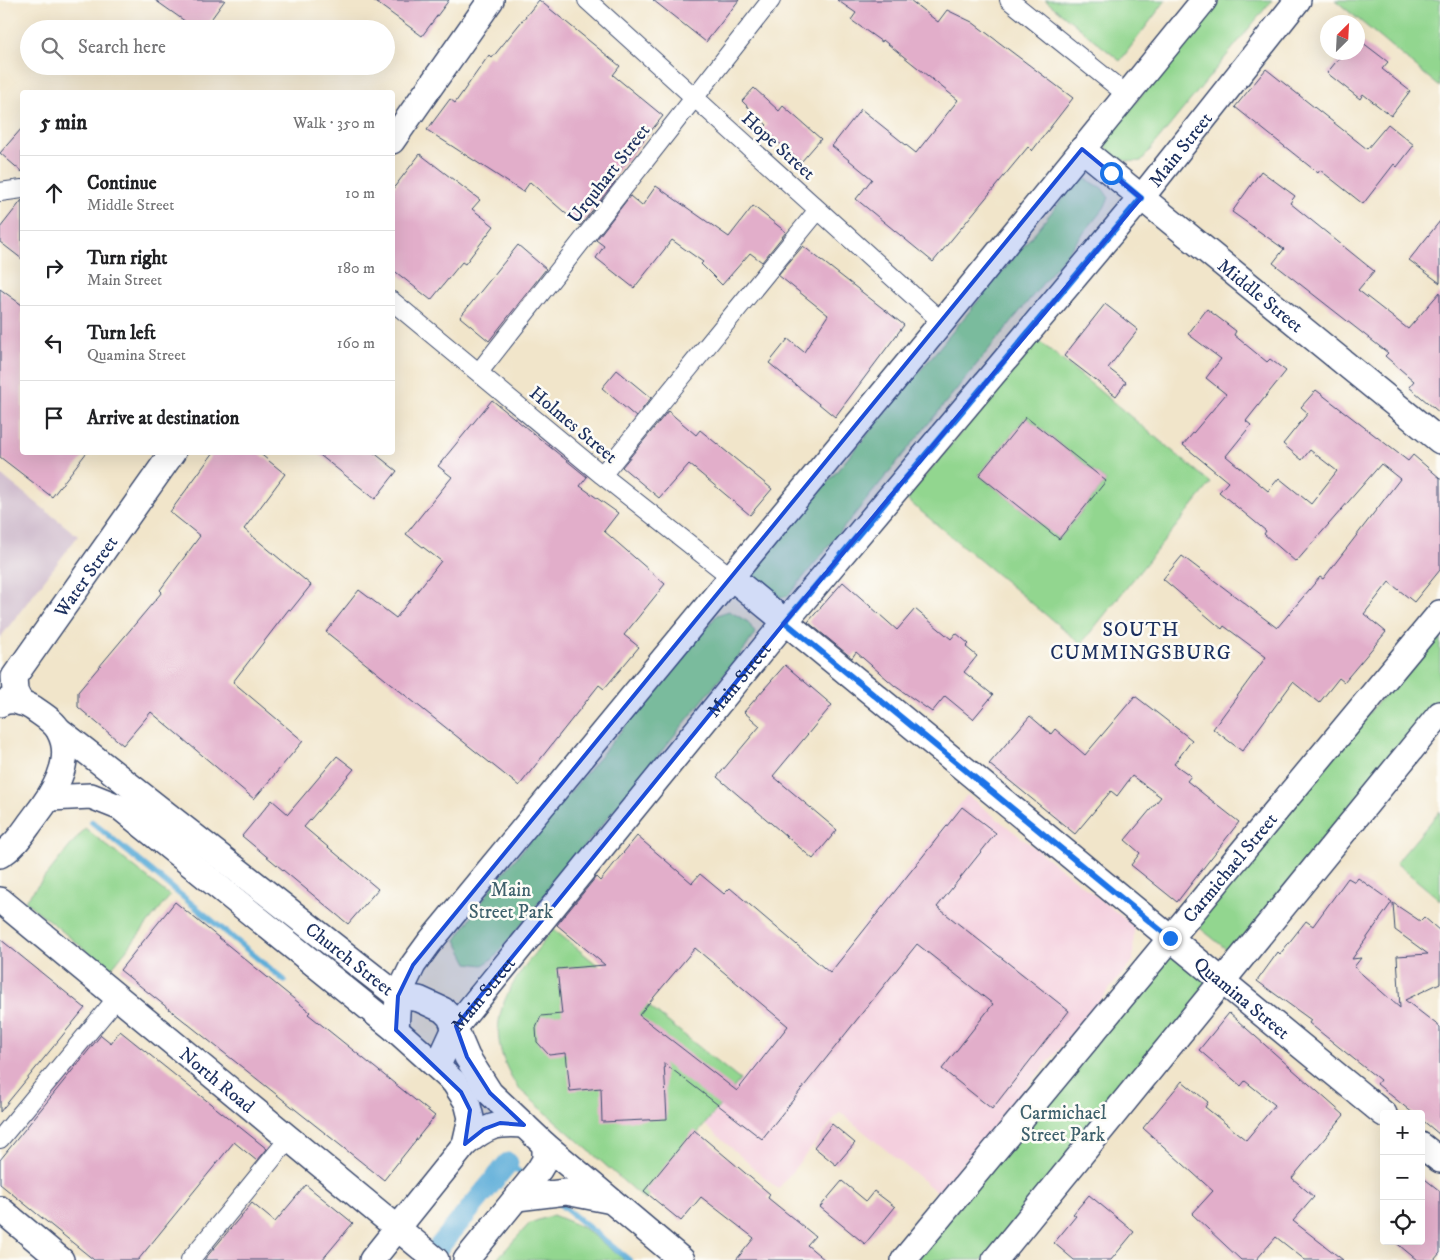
<!DOCTYPE html>
<meta charset="utf-8">
<style>
:root{--surface:#fff;--page:#f6f6f6;--text:#202124;--muted:#757577;--line:#e0e0e0}
body{margin:0;font-family:"IM FELL DW Pica",serif;background:var(--page);color:var(--text)}
.controls{position:absolute;right:15px;bottom:15px;display:grid;overflow:hidden;border-radius:5px;box-shadow:0 5px 20px #0002}
.controls button{width:45px;height:45px;display:grid;place-items:center;padding:0;border:0;border-bottom:1px solid var(--line);background:var(--surface);color:var(--text);font:25px sans-serif}
.compass{position:absolute;left:1320px;top:15px;width:45px;height:45px;border-radius:50%;background:var(--surface);box-shadow:0 5px 20px #0002;rotate:24deg}
.stop{position:absolute;width:15px;height:15px;margin:-11px;border:4px solid #1a73e8;border-radius:50%;background:#fff}
.stop.end{background:#1a73e8;border-color:#fff;box-shadow:0 1px 5px #0008}
.list{margin:0;padding:0;list-style:none}
h2{display:flex;justify-content:space-between;align-items:center;height:65px;margin:0;padding:0 20px;font-size:21px}
h2 small{font-size:16px;font-weight:400;color:var(--muted)}
.list li{display:grid;grid-template-columns:32px 1fr auto;gap:15px;align-items:center;box-sizing:border-box;height:75px;padding:0 20px;border-top:1px solid var(--line)}
.list b{display:block;font-size:19px;white-space:nowrap}
.list p{margin:0;font-size:16px;white-space:nowrap;color:var(--muted)}
.list em{font-size:16px;font-style:normal;color:var(--muted)}
.icon{flex:none;width:28px;height:28px;fill:none;stroke:currentColor;stroke-width:2;stroke-linecap:round;stroke-linejoin:round}
.map{position:relative;flex:none;width:1440px;height:1260px;overflow:hidden}
.search{position:absolute;background:var(--surface);box-shadow:0 5px 20px #0002;left:20px;top:20px;width:375px;height:55px;display:flex;align-items:center;gap:12px;box-sizing:border-box;padding:0 18px;border-radius:28px;color:var(--muted);font-size:19px}
.panel{position:absolute;background:var(--surface);box-shadow:0 5px 20px #0002;left:20px;top:90px;width:375px;height:365px;border-radius:5px}
.map>svg:first-child{display:block}
</style>
<div class="map">
<svg width="1440" height="1260" viewBox="0 0 1440 1260">
<rect width="100%" height="100%" fill="#fdfcf7"/>
<filter id="ink" filterUnits="userSpaceOnUse"><feTurbulence type="fractalNoise" baseFrequency=".02" numOctaves="2"/><feDisplacementMap in="SourceGraphic" scale="10" xChannelSelector="R" yChannelSelector="G"/><feConvolveMatrix kernelMatrix="1 2 1 2 8 2 1 2 1" color-interpolation-filters="sRGB"/></filter>
<filter id="wash" filterUnits="userSpaceOnUse"><feTurbulence type="fractalNoise" baseFrequency=".0096" numOctaves="4" result="noise"/><feDisplacementMap in="SourceGraphic" scale="20" xChannelSelector="R" yChannelSelector="G"/><feGaussianBlur stdDeviation="1.12" result="paint"/><feColorMatrix in="noise" values="0 0 0 0 0 0 0 0 0 0 0 0 0 0 0 0 0 1.4 0 .05"/><feComposite in="paint" operator="in"/></filter>
<g filter="url(#wash)">
<rect width="100%" height="100%" fill="#f1e5ca"/>
<path fill="#f4cfde" d="M 967,795 L 1134,926 L 1133,961 L 938,1193 L 840,1112 L 778,1189 L 705,1125 Z"/>
<path fill="#d0bdce" d="M 0,474 L 78,536 L 0,638 Z"/>
<path fill="#92d68f" stroke="#568276" fill-rule="evenodd" d="M 1045,0 L 1166,0 L 1120,61 Z
M 1221,0 L 1272,0 L 1141,161 C 1127,163 1113,159 1105,145 L 1108,135 Z
M 1335,0 L 1440,0 L 1440,87 Z
M 1086,179 L 1102,188 L 1109,198 L 1104,208 L 788,596 L 775,598 L 752,580 L 755,570 L 1075,184 Z
M 1038,340 L 1211,483 L 1081,644 L 906,499 ZM 1026,417 L 1106,481 L 1059,539 L 979,475 Z
M 729,611 L 748,622 L 755,633 L 746,647 L 494,958 L 483,965 L 468,963 L 456,940 L 492,887 L 717,615 Z
M 1440,627 L 1440,700 L 1231,953 L 1195,924 Z
M 1440,811 L 1440,900 L 1396,863 Z
M 85,828 L 170,896 L 110,970 L 25,901 Z
M 553,929 L 740,1080 L 645,1200 L 518,1088 C 474,1019 512,984 553,929 Z
M 1171,952 L 1211,985 L 982,1260 L 915,1260 Z
M 553,1215 L 582,1227 L 625,1260 L 496,1260 L 530,1223 Z"/>
<g fill="none" stroke-linecap="round" stroke-linejoin="round">
<path stroke="#5faed9" stroke-width="6" d="M 92,822 L 284,980
M 508,1163 L 527,1178
M 556,1201 L 629,1260"/>
<path stroke="#5faed9" stroke-width="21" d="M 428,1260 L 508,1163"/>
</g>
<g id="blocks">
<path fill="#e2aeca" fill-rule="evenodd" d="M 155,0 L 225,0 L 204,29 L 196,29 Z
M 373,0 L 449,0 L 422,36 Z
M 539,0 L 620,66 L 613,75 L 663,116 L 611,180 L 614,183 L 580,226 L 530,182 L 523,192 L 427,130 L 450,99 L 455,103 L 489,55 L 492,58 Z
M 653,0 L 739,0 L 706,42 Z
M 837,0 L 910,0 L 938,22 L 947,10 L 972,22 L 1073,98 L 1032,151 L 1028,147 L 933,262 L 856,199 L 872,179 L 832,146 L 861,109 L 916,153 L 958,100 L 883,40 L 882,42 L 851,20 L 856,13 Z
M 1358,39 L 1388,62 L 1382,69 L 1410,91 L 1391,116 L 1363,94 L 1360,99 L 1327,73 L 1344,52 L 1358,52 Z
M 1266,69 L 1367,149 L 1388,124 L 1414,145 L 1397,167 L 1394,164 L 1363,204 L 1320,170 L 1318,173 L 1235,107 Z
M 754,88 L 779,111 L 783,106 L 821,139 L 801,162 L 763,129 L 767,125 L 742,101 Z
M 22,128 L 22,172 L 0,153 Z
M 420,154 L 480,200 L 472,209 L 494,226 L 465,264 L 462,262 L 431,300 L 392,269 L 392,190 Z
M 1261,171 L 1295,196 L 1290,203 L 1374,271 L 1358,290 L 1408,329 L 1440,292 L 1440,413 L 1409,387 L 1414,381 L 1385,356 L 1388,353 L 1273,263 L 1284,249 L 1232,212 Z
M 656,186 L 729,237 L 753,206 L 786,232 L 762,262 L 750,253 L 722,285 L 701,264 L 703,262 L 672,240 L 634,288 L 596,258 L 604,246 L 596,240 L 630,196 L 642,206 Z
M 22,200 L 22,259 L 0,242 L 0,228 Z
M 1440,221 L 1440,283 L 1409,260 Z
M 518,245 L 546,269 L 489,341 L 460,317 Z
M 803,246 L 904,325 L 835,417 L 769,363 L 788,339 L 804,352 L 828,315 L 778,275 Z
M 0,289 L 22,305 L 22,452 L 87,452 L 52,497 L 0,457 Z
M 1105,304 L 1138,330 L 1108,368 L 1126,382 L 1116,396 L 1064,356 Z
M 1207,309 L 1236,331 L 1234,335 L 1267,362 L 1270,359 L 1286,371 L 1246,421 L 1251,425 L 1226,456 L 1268,491 L 1279,478 L 1311,504 L 1337,471 L 1310,450 L 1302,460 L 1283,444 L 1308,413 L 1301,407 L 1316,390 L 1408,461 L 1413,455 L 1440,478 L 1440,570 L 1414,602 L 1389,582 L 1364,614 L 1386,632 L 1344,682 L 1339,678 L 1319,703 L 1293,682 L 1242,751 L 1213,729 L 1266,657 L 1224,626 L 1222,629 L 1163,579 L 1182,556 L 1277,628 L 1320,577 L 1323,579 L 1400,479 L 1381,464 L 1296,562 L 1264,534 L 1266,531 L 1219,492 L 1228,482 L 1183,445 L 1226,394 L 1206,378 L 1221,359 L 1188,334 Z
M 617,370 L 651,398 L 636,417 L 602,388 Z
M 492,400 L 587,477 L 580,486 L 618,513 L 604,531 L 665,584 L 624,635 L 639,647 L 604,689 L 599,685 L 519,786 L 326,632 L 359,590 L 396,618 L 441,561 L 406,534 L 452,477 L 438,466 Z
M 668,411 L 696,435 L 700,430 L 772,489 L 750,515 L 689,464 L 659,498 L 622,467 Z
M 1026,417 L 1106,481 L 1059,539 L 979,475 Z
M 214,452 L 258,452 L 285,474 L 244,529 L 311,585 L 291,610 L 289,609 L 233,682 L 303,741 L 254,799 L 151,712 L 123,745 L 78,707 L 78,692 L 162,592 L 160,590 L 200,536 L 170,512 Z
M 316,452 L 373,452 L 397,471 L 375,499 Z
M 843,582 L 897,630 L 915,609 L 951,639 L 956,633 L 969,644 L 966,647 L 977,656 L 964,672 L 993,695 L 973,719 L 945,696 L 932,712 L 895,686 L 856,652 L 852,658 L 808,622 Z
M 785,665 L 832,705 L 773,776 L 837,830 L 813,859 L 717,777 L 760,726 L 744,712 Z
M 1135,696 L 1192,740 L 1174,764 L 1191,776 L 1187,781 L 1239,822 L 1177,902 L 1131,865 L 1140,853 L 1125,840 L 1161,797 L 1132,776 L 1117,796 L 1111,791 L 1075,834 L 989,764 L 1030,716 L 1051,734 L 1055,729 L 1085,755 Z
M 337,756 L 354,769 L 304,827 L 378,889 L 348,924 L 242,836 L 272,800 L 288,814 Z
M 962,807 L 996,833 L 937,907 L 1069,1011 L 992,1109 L 942,1069 L 993,1004 L 917,944 L 762,1139 L 664,1063 L 667,1119 L 602,1122 L 601,1088 L 570,1091 L 566,1053 L 549,1055 L 537,1042 L 536,1028 L 541,1016 L 562,1014 L 557,969 L 605,965 L 557,925 L 596,877 L 600,881 L 637,836 L 692,883 L 700,874 L 724,894 L 730,888 L 830,973 ZM 695,948 L 788,1026 L 737,1091 L 639,1015 Z
M 1348,878 L 1355,882 L 1358,878 L 1392,902 L 1352,959 L 1361,958 L 1354,967 L 1400,1008 L 1397,956 L 1428,954 L 1395,930 L 1393,903 L 1420,921 L 1424,917 L 1440,931 L 1440,983 L 1405,1000 L 1440,1027 L 1440,1135 L 1421,1119 L 1421,1114 L 1414,1114 L 1377,1084 L 1380,1080 L 1309,1023 L 1311,1020 L 1257,981 L 1278,952 L 1280,954 L 1306,921 L 1313,926 Z
M 175,902 L 310,1012 L 308,1014 L 435,1116 L 384,1180 L 120,970 Z
M 0,939 L 85,1008 L 0,1112 Z
M 1229,1013 L 1344,1115 L 1292,1178 L 1314,1197 L 1293,1221 L 1343,1260 L 1305,1260 L 1276,1237 L 1256,1260 L 1241,1260 L 1192,1214 L 1213,1191 L 1143,1128 L 1182,1081 L 1208,1102 L 1205,1107 L 1246,1140 L 1275,1105 L 1245,1081 L 1241,1086 L 1199,1050 Z
M 120,1031 L 267,1149 L 257,1161 L 234,1142 L 138,1260 L 94,1260 L 0,1184 L 0,1160 L 101,1035 L 111,1043 Z
M 832,1124 L 855,1143 L 836,1165 L 814,1147 Z
M 694,1130 L 770,1194 L 768,1198 L 815,1236 L 807,1245 L 825,1260 L 736,1260 L 754,1238 L 701,1197 L 681,1221 L 644,1191 Z
M 1421,1176 L 1440,1191 L 1440,1253 L 1434,1260 L 1417,1260 L 1394,1241 L 1421,1241 Z
M 842,1181 L 866,1201 L 874,1191 L 895,1207 L 865,1244 L 820,1207 Z
M 306,1185 L 353,1223 L 322,1260 L 204,1260 L 252,1203 L 275,1222 Z
M 1089,1195 L 1134,1232 L 1111,1260 L 1074,1260 L 1054,1243 L 1076,1216 L 1073,1214 Z"/>
</g>
</g>
<g filter="url(#ink)">
<use href="#blocks" fill-opacity="0" stroke="#3b4a6e" stroke-width="1"/>
<g fill="none" stroke-linecap="round" stroke-linejoin="round">
<defs>
<path id="street" d="M 587,0 L 942,322
M 1009,0 L 1126,94
M 0,192 L 22,189
M 392,301 L 602,475 L 731,577
M 479,372 L 771,0
M 602,475 L 818,210
M 0,1139 L 117,998
M 190,1260 L 290,1137"/>
<g id="secondary">
<path d="M 392,141 L 491,0"/>
<path id="s1" d="M 1082,149 L 1440,441"/>
<path id="s2" d="M 731,577 L 1384,1114"/>
<path id="s3" d="M 21,703 L 15,691 L 14,677 L 173,452"/>
<path d="M 0,704 C 10,698 23,702 33,708 C 41,714 54,721 59,731 C 76,761 51,796 34,818 C 24,831 15,847 0,855"/>
<path id="s4" d="M 59,730 L 398,996 L 419,999 L 443,1010 L 450,1017 L 467,1057 L 490,1093 L 545,1145 L 682,1260"/>
<path d="M 50,798 L 91,796 L 121,808 L 396,1030 L 454,1082 L 467,1102 L 471,1118 L 465,1144 L 372,1260"/>
<path id="s5" d="M 0,900 L 436,1260"/>
<path d="M 396,1030 L 398,996 L 413,965 L 429,943 L 942,322 L 1204,0"/>
<path id="s6" d="M 438,1065 L 456,1026 L 785,622 L 1141,198 L 1298,0"/>
<path d="M 465,1144 C 487,1126 495,1123 524,1125"/>
<path d="M 1421,1145 L 1440,1160"/>
<path d="M 517,1198 L 566,1192 L 607,1200"/>
<path d="M 0,1209 L 61,1260"/>
<path d="M 466,1260 L 539,1170 L 545,1160 L 545,1145"/>
<path id="s7" d="M 904,1260 L 1440,613"/>
<path d="M 995,1260 L 1440,714"/>
</g>
</defs>
<use href="#street" stroke="#3b4a6e" stroke-width="20"/>
<use href="#secondary" stroke="#3b4a6e" stroke-width="28"/>
<use href="#street" stroke="#fff" stroke-width="18"/>
<use href="#secondary" stroke="#fff" stroke-width="25"/>
</g>
</g>
<g fill="none" stroke-linecap="round" stroke-linejoin="round" filter="url(#ink)">
<path stroke="#1a73e8" stroke-width="6" d="M 1111,173 L 1141,198 L 785,622 L 1170,938"/>
</g>
<path fill="#1d4ed8" fill-opacity="0.2" stroke="#1d4ed8" stroke-width="4" stroke-linejoin="round" d="M 1082,149 L 1141,198 L 785,622 L 456,1026 L 467,1057 L 490,1093 L 524,1125 L 500,1123 L 484,1129 L 465,1144 L 470,1110 L 461,1092 L 396,1030 L 398,996 L 413,965 Z"/>
<g text-anchor="middle" stroke-width="5" stroke-linejoin="round" paint-order="stroke">
<g font-size="19" fill="#1b2f5e" stroke="#fdfcf7">
<text transform="translate(779 145) rotate(42)" y="7">Hope Street</text>
<text dy="7" stroke="none"><textPath href="#s6" startOffset="1180">Main Street</textPath></text>
<text transform="translate(608 173) rotate(-52)" y="7">Urquhart Street</text>
<text dy="7" stroke="none"><textPath href="#s1" startOffset="231">Middle Street</textPath></text>
<text transform="translate(574 424) rotate(40)" y="7">Holmes Street</text>
<text dy="7" stroke="none"><textPath href="#s3" startOffset="151">Water Street</textPath></text>
<text dy="7" stroke="none"><textPath href="#s6" startOffset="490">Main Street</textPath></text>
<text dy="7" stroke="none"><textPath href="#s7" startOffset="510">Carmichael Street</textPath></text>
<text dy="7" stroke="none"><textPath href="#s4" startOffset="370">Church Street</textPath></text>
<text dy="7" stroke="none"><textPath href="#s6" startOffset="85">Main Street</textPath></text>
<text dy="7" stroke="none"><textPath href="#s2" startOffset="662">Quamina Street</textPath></text>
<text dy="7" stroke="none"><textPath href="#s5" startOffset="282">North Road</textPath></text>
</g>
<g font-size="19" fill="#3f616d" stroke="#fdfcf7">
<text x="511" y="896">Main<tspan x="511" dy="22">Street Park</tspan></text>
<text x="1063" y="1119">Carmichael<tspan x="1063" dy="22">Street Park</tspan></text>
</g>
<g font-size="20" letter-spacing="1" fill="#1b2f5e" stroke="#fdfcf7">
<text x="1141" y="636">SOUTH<tspan x="1141" dy="23">CUMMINGSBURG</tspan></text>
</g>
</g>
</svg>
<div class="controls">
<button>+</button>
<button>−</button>
<button><svg class="icon" aria-label="locate" viewBox="0 0 24 24"><circle cx="12" cy="12" r="6"/><path d="M12 2v4M12 18v4M2 12h4M18 12h4"/></svg></button>
</div>
<svg class="compass" viewBox="-18 -18 36 36"><path d="M0-13l5 13h-10z" fill="#e53935"/><path d="M0 13l5-13h-10z" fill="#757577"/></svg>
<div class="stop" style="left:1111px;top:173px"></div>
<div class="stop end" style="left:1170px;top:938px"></div>
<div class="search"><svg class="icon" aria-label="search" viewBox="0 0 24 24"><circle cx="10" cy="10" r="6"/><path d="M15 15l6 6"/></svg>Search here</div>
<section class="panel">
<h2>5 min<small>Walk · 350 m</small></h2>
<ul class="list">
<li><svg class="icon" aria-label="ahead" viewBox="0 0 24 24"><path d="M12 20V5M6 11l6-6 6 6"/></svg><div><b>Continue</b><p>Middle Street</p></div><em>10 m</em></li>
<li><svg class="icon" aria-label="right" viewBox="0 0 24 24"><path d="M7 20v-9h11M14 6l5 5-5 5"/></svg><div><b>Turn right</b><p>Main Street</p></div><em>180 m</em></li>
<li><svg class="icon" aria-label="left" viewBox="0 0 24 24"><path d="M17 20v-9H6M10 6l-5 5 5 5"/></svg><div><b>Turn left</b><p>Quamina Street</p></div><em>160 m</em></li>
<li><svg class="icon" aria-label="arrive" viewBox="0 0 24 24"><path d="M6 21V4h12l-3 4 3 4H6"/></svg><div><b>Arrive at destination</b></div></li>
</ul>
</section>
</div>
